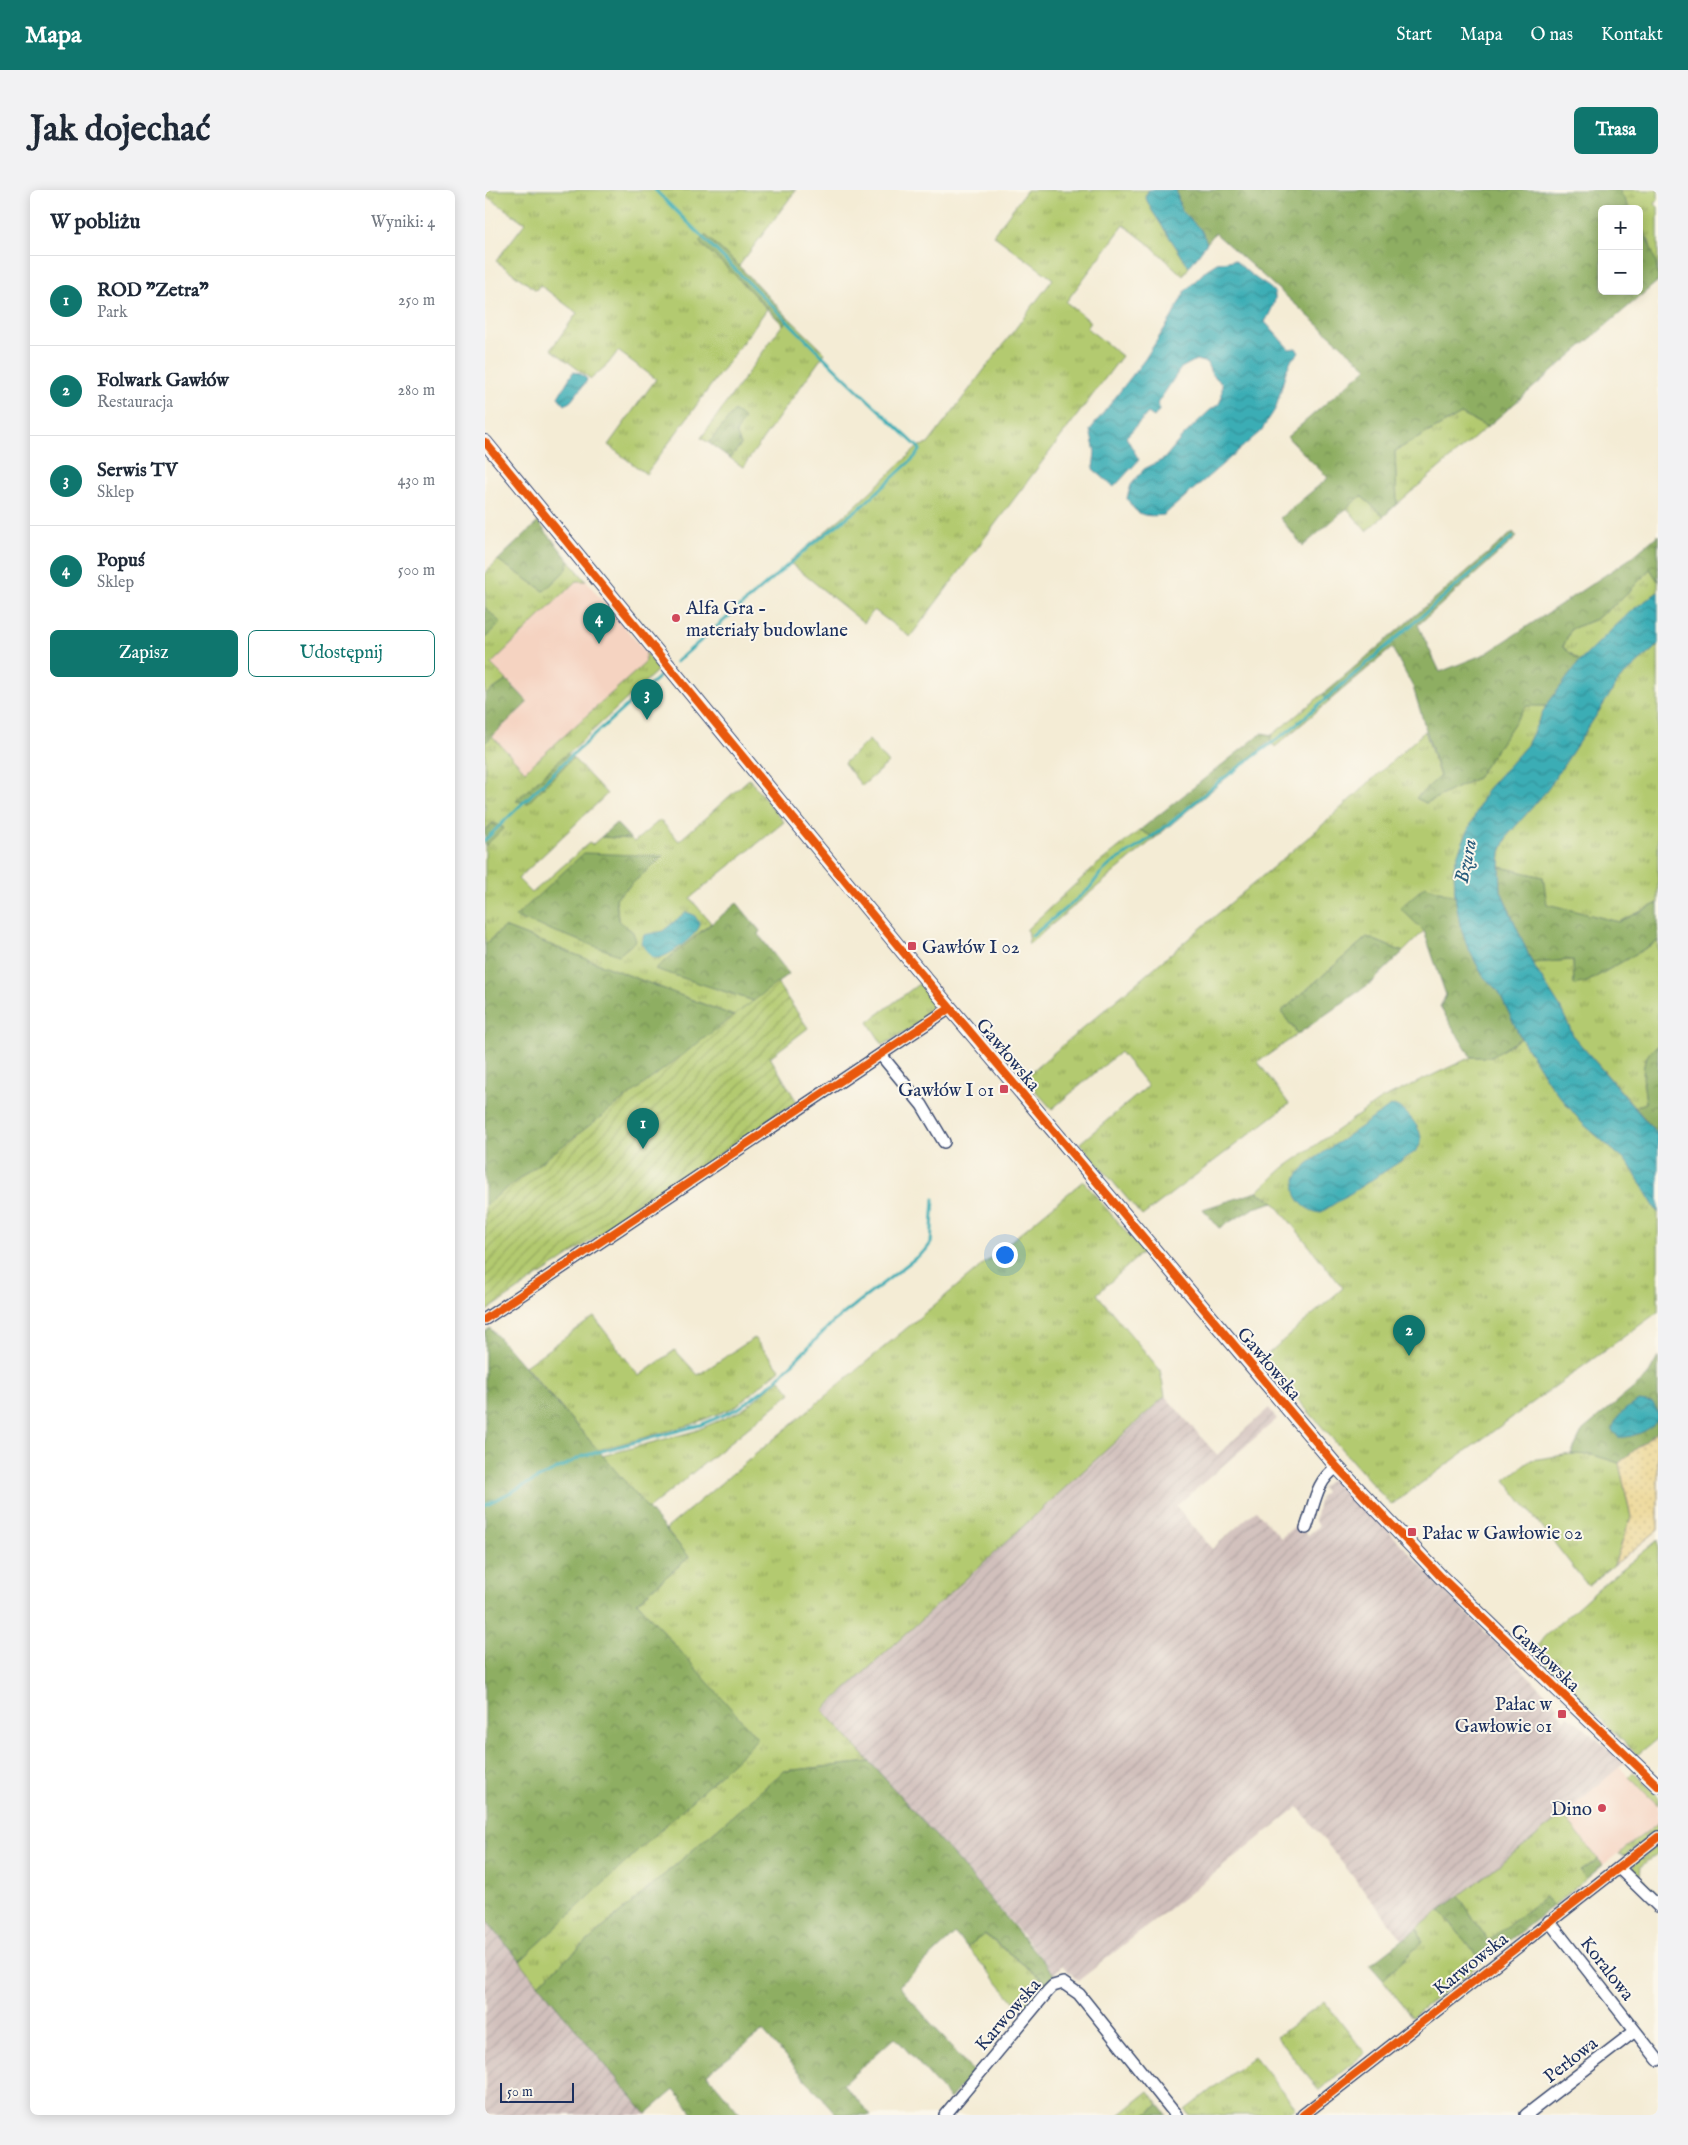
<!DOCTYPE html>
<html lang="pl">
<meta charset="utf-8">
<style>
:root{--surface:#fff;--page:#f2f2f3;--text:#1f2937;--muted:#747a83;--line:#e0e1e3;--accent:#0f766e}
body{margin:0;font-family:"IM FELL English",serif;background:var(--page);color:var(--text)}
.controls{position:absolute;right:15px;top:15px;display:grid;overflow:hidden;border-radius:8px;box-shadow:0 2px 12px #0003}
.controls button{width:45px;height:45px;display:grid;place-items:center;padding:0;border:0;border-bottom:1px solid var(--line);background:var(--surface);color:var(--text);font:25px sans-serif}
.scale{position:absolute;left:15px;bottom:12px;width:74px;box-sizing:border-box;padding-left:5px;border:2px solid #1b2f5e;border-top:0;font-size:14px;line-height:18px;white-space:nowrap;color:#1b2f5e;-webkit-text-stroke:4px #fbf7ec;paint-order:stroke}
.you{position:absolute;left:519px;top:1064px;width:18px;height:18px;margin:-12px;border:4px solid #fff;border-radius:50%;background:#1a73e8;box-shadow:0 0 0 8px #1a73e833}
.badge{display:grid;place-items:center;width:32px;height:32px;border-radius:50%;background:var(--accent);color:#fff;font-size:16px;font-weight:700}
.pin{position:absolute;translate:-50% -41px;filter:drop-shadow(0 1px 2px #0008)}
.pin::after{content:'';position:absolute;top:26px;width:18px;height:15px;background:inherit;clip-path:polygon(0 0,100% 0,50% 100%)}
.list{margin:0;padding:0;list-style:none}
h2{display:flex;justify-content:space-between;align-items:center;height:65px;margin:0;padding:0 20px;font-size:21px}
h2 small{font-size:16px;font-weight:400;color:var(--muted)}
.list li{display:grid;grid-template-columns:32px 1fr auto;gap:15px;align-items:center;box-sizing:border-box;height:90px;padding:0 20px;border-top:1px solid var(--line)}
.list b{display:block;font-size:19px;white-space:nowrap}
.list p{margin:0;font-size:16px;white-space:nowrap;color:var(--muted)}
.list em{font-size:16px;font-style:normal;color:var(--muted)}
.actions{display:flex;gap:10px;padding:15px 20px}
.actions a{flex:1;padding:11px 0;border:1px solid var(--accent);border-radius:8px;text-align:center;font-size:18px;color:var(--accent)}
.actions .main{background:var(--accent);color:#fff}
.map{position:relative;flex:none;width:1173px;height:1925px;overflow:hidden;border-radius:8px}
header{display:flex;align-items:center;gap:30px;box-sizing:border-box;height:70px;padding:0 25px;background:var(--accent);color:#fff}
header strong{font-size:24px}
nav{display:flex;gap:28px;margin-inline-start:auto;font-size:18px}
.intro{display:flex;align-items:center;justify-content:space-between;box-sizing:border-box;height:120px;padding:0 30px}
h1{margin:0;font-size:35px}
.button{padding:12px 22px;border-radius:8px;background:var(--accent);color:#fff;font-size:18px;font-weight:700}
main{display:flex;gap:30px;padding:0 30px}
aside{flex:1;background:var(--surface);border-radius:8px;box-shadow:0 2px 12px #0003}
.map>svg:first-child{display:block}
</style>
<header>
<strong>Mapa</strong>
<nav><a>Start</a><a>Mapa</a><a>O nas</a><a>Kontakt</a></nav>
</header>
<div class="intro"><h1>Jak dojechać</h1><a class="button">Trasa</a></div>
<main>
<aside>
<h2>W pobliżu<small>Wyniki: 4</small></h2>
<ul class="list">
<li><span class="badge">1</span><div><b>ROD &quot;Zetra&quot;</b><p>Park</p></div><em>250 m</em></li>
<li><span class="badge">2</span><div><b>Folwark Gawłów</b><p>Restauracja</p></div><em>280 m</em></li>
<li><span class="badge">3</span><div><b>Serwis TV</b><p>Sklep</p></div><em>430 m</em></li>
<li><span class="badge">4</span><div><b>Popuś</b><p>Sklep</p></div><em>500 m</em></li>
</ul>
<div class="actions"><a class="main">Zapisz</a><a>Udostępnij</a></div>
</aside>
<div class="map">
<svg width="1173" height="1925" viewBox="0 0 1173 1925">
<defs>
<pattern id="industrial-furrows" width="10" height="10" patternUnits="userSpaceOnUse" patternTransform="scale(1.25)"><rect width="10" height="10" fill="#d1c0bc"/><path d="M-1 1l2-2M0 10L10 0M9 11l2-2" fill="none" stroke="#b3a5a4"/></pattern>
<pattern id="grass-tufts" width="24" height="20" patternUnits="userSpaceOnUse" patternTransform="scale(1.25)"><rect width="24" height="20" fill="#b3ca6f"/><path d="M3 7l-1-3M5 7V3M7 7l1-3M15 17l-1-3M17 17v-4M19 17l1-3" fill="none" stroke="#91a45e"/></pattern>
<pattern id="forest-crowns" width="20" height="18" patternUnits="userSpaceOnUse" patternTransform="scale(1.25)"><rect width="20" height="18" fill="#8eae62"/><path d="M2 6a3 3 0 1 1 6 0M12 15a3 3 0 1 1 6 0" fill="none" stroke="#738e54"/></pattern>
<pattern id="sand-dots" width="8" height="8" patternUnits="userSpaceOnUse" patternTransform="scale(1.25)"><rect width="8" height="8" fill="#eeda9e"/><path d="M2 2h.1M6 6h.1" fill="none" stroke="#ccbb8a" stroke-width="1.8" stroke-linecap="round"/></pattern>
<pattern id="garden-furrows" width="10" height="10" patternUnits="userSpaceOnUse" patternTransform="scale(1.25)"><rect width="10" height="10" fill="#b3ca6f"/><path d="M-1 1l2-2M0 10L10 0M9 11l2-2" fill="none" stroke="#91a45e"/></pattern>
<pattern id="water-waves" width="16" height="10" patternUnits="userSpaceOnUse" patternTransform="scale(1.25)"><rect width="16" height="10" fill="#3badb5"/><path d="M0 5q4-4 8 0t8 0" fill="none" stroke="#318d96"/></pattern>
</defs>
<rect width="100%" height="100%" fill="#fbf7ec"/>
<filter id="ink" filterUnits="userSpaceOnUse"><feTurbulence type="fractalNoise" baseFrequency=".02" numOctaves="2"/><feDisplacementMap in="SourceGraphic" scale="10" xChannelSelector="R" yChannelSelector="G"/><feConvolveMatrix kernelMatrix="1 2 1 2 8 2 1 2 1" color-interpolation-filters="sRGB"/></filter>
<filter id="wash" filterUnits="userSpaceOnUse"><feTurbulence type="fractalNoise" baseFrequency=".0096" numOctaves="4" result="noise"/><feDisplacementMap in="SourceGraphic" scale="20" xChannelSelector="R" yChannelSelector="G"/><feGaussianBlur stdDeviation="1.12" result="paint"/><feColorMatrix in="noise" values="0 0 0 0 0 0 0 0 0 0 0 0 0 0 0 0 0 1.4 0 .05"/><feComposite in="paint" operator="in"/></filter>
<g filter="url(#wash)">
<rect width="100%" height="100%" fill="#f4ecd5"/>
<path fill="#f5d3c1" d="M 91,391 L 101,391 L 161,463 L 160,474 L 40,582 L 7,546 L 43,511 L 6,474 Z
M 1134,1577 L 1173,1615 L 1173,1633 L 1118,1675 L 1078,1625 Z"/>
<path fill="url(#industrial-furrows)" d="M 680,1206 L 732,1265 L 784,1218 L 792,1229 L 691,1316 L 727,1359 L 771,1320 L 796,1348 L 812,1334 L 823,1345 L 834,1336 L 830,1331 L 835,1307 L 840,1302 L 836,1298 L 846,1289 L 850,1292 L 854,1291 L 858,1292 L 956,1397 L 1074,1517 L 1071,1520 L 1080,1529 L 1083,1526 L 1096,1535 L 1139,1573 L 1078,1625 L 918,1750 L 813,1617 L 593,1791 L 577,1775 L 569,1784 L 538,1745 L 338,1520 Z
M 0,1729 L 162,1925 L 1,1925 L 0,1923 Z"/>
<path fill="url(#grass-tufts)" stroke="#677c66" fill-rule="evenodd" d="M 0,0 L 311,0 L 254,76 L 220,45 L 215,52 L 249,84 L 282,119 L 161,284 L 123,255 L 171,189 L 133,161 L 123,174 L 106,189 L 66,159 L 92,123 L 55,95 L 51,100 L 11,71 L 40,33 L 0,5 Z
M 542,0 L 664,0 L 660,6 L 666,19 L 704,77 L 698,86 L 665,55 L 639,35 L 581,112 L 606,132 L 602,138 L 637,166 L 425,447 L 389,420 L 379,433 L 304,372 L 368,318 L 434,256 L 443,254 L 568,89 L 508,45 Z
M 1134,0 L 1173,0 L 1173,10 L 1170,14 L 1173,17 L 1173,84 L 1164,51 L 1154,34 L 1154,19 L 1145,19 Z
M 303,127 L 340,163 L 258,277 L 245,268 L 256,255 L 251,243 L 258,228 L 249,222 L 224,253 L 216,248 Z
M 976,224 L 1002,237 L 912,314 L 910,261 Z
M 876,306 L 899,326 L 881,341 L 862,318 Z
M 83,369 L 101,391 L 91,391 L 6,474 L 22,490 L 0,505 L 0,448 L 16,433 L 0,417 L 0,383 L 13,370 L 59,401 L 82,379 Z
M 1165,379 L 1173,391 L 1173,402 L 1146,421 L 1095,471 L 1078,457 L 1086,439 L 1111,429 L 1138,408 Z
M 1173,455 L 1173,713 L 1134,732 L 1061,714 L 1058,687 L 1015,677 L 1016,662 L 1023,645 L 1063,599 L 1135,489 Z
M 161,463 L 174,479 L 32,611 L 43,613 L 88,568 L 122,604 L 33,689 L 47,703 L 104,653 L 107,655 L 116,647 L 146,649 L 149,652 L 175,630 L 194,651 L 264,589 L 299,632 L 205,708 L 226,733 L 171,779 L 269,811 L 249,826 L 19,737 L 0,755 L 0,656 L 18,638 L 8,633 L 0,640 L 0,553 L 7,546 L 40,581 L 159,474 ZM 178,666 L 131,708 L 133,730 L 148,742 L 31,726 Z
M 838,504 L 844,511 L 790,557 L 785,551 L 787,545 Z
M 1041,515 L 1061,516 L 1042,555 L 1001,601 L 974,661 L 969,676 L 970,706 L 940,697 L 939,741 L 918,762 L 882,747 L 796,822 L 813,844 L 773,872 L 804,914 L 657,1026 L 595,953 L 663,896 L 635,862 L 567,919 L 539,888 L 833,639 L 940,541 L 955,587 L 931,608 L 941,613 L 992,588 Z
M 384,550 L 403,573 L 377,596 L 359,573 Z
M 655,640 L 670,648 L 544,754 L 542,739 L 609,677 Z
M 1173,751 L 1173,856 C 1152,867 1159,893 1161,913 L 1150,917 L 1089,847 L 1075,817 L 1047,773 L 1088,770 L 1089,794 L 1102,792 Z
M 435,793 L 454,817 L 449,824 L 398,855 L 383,832 Z
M 1036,848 L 1064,893 L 1097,933 L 1144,974 L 1173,1023 L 1173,1122 L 906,1315 L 777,1169 L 858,1098 L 789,1012 L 772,1002 L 798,978 L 895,910 L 986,867 L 1007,867 Z
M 598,991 L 658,1062 L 612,1104 L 675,1180 L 680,1206 L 338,1520 L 385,1572 L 299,1581 L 53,1794 L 35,1771 L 272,1549 L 152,1412 L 204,1367 L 181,1339 Z
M 109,1127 L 154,1186 L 190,1160 L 213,1185 L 269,1148 L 295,1179 L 250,1217 L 205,1235 L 113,1260 L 40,1176 Z
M 295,1189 L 306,1203 L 163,1319 L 117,1266 L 210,1241 L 256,1221 Z
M 1086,1264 L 1108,1265 L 1134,1273 L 1146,1327 L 1129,1375 L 1103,1396 L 1020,1290 L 1046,1270 Z
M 1173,1350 L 1173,1548 L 1152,1565 L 1048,1462 L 1059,1447 L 1116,1396 Z
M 1148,1582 L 1173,1606 L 1173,1615 L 1144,1587 Z
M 1078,1625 L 1113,1669 L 1095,1681 L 1101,1689 L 1068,1716 L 1060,1707 L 1003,1751 L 974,1706 Z
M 1173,1633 L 1173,1640 L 1140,1666 L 1133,1664 Z
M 1173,1654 L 1173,1663 L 1156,1676 L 1155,1686 L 1173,1704 L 1171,1706 L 1149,1686 L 1147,1679 L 1149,1674 Z
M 955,1720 L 997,1772 L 927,1827 L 898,1790 L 937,1752 L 933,1738 Z
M 499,1744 L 562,1793 L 542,1816 L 533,1816 L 482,1757 Z
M 839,1811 L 880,1863 L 834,1900 L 792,1847 Z
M 769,1866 L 811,1918 L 802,1925 L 704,1925 L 700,1920 Z
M 664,1901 L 674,1915 L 660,1925 L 634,1925 Z"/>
<path fill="url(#forest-crowns)" stroke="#546e60" d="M 691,0 L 1134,0 L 1145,19 L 1117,19 L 1117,101 L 1154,101 L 1154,34 C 1164,51 1173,71 1173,91 L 1002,237 L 976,224 L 910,261 L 912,314 L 899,326 L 876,306 L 818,356 L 795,328 L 843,288 L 802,247 L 882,178 L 730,43 L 722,53 L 716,40 L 696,20 Z
M 220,45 L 254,76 L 303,127 L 298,135 L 249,84 L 214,52 Z
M 249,221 L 259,228 L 251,243 L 256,255 L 245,268 L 224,253 Z
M 53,332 L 83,369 L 82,379 L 59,401 L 13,370 Z
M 1028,342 L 1032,347 L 933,435 L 955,482 L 1002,463 L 1146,368 L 1173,345 L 1173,391 L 1165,379 L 1138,408 L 1111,429 L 1086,439 L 1078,457 L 1095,471 L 1061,516 L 1041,516 L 992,588 L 941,613 L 931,608 L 955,586 L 928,497 L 907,458 L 844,511 L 838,504 Z
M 0,417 L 16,433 L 0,448 Z
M 22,490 L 43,512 L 0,553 L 0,505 Z
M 777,543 L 787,545 L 785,551 L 670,648 L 655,640 Z
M 82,563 L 88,568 L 43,613 L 31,611 Z
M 8,633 L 19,638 L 0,656 L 0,640 Z
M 131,633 L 146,649 L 116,647 Z
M 99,663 L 178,666 L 131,708 L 133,730 L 148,742 L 151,751 L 134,765 L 30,727 Z
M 1015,677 L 1058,687 L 1062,714 L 1134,732 L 1173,713 L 1173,751 L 1102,792 L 1089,795 L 1088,770 L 1047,773 L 1016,701 Z
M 940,696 L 970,706 L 982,756 L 998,786 L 1014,802 L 1036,848 L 1007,867 L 986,867 L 955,817 L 961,805 L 939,741 L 915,718 Z
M 252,713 L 275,741 L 273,744 L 304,784 L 269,811 L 170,779 Z
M 19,737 L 249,826 L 0,1015 L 0,755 Z
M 882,747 L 918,762 L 887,792 L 813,844 L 796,822 Z
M 1173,856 L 1173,945 L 1150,917 L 1161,913 C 1159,893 1152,867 1173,856 Z
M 772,1002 L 789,1012 L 769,1018 L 734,1038 L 718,1019 Z
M 5,1138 L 113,1260 L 204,1367 L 152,1412 L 273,1549 L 35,1771 L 0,1729 L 0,1142 Z
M 1173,1167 L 1173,1241 L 1134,1273 L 1108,1265 L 1086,1264 L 1098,1240 L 1162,1187 Z
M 385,1572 L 474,1672 L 569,1784 L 562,1793 L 500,1744 L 482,1757 L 470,1744 L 414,1796 L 488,1882 L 465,1909 L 410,1847 L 358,1894 L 386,1925 L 352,1925 L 278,1841 L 222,1884 L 256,1925 L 210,1925 L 189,1900 L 161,1924 L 53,1794 L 299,1581 Z
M 1113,1669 L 1118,1675 L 1101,1689 L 1095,1681 Z
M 974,1706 L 1003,1751 L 1060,1707 L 1068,1716 L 997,1772 L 955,1720 Z
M 933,1738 L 937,1752 L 898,1790 L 885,1775 Z
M 674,1915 L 682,1925 L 660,1925 Z"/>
<path fill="url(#sand-dots)" stroke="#84847e" d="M 1173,1241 L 1173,1340 L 1129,1375 L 1146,1327 L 1134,1273 Z"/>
<path fill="url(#garden-furrows)" stroke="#677c66" d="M 292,793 L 323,838 L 285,867 L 312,912 L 0,1122 L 0,1015 Z"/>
<path fill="url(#water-waves)" stroke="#2b6e8a" d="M 664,0 L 691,0 L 696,20 L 716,40 L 722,53 L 704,77 L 666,19 L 660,6 Z
M 749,70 C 755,74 758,78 764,83 C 788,103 800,96 780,132 L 804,159 L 811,158 L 814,163 L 807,169 L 801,181 L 791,218 L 776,241 L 679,325 C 659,327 651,326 642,308 L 646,295 L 659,279 L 679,269 L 697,247 L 724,221 L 734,214 L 737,207 L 737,194 L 726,183 L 722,173 L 711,170 L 696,178 L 672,214 L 675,219 L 669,227 L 663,223 L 641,247 L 654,270 L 629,297 L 608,279 L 610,262 L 605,240 L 660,169 L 687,127 L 700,101 L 721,80 L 732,73 Z
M 88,182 L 95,183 L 102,189 L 101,192 L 86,211 L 80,215 L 73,207 Z
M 1173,402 L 1173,455 L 1135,489 L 1063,599 L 1023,645 L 1016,662 L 1015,677 L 1016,701 L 1047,773 L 1075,817 L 1089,847 L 1173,945 L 1173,1023 L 1144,974 L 1097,933 L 1064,893 L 1036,848 L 1014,802 L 998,786 L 982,756 L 975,735 L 970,706 L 969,676 L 974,661 L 1001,601 L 1042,555 L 1061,516 L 1095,471 L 1146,421 Z
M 201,722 L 209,725 L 215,734 C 214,744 183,768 172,768 C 169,768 167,767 165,765 L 156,753 L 159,745 L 178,741 Z
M 909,915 C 920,919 935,936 936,948 C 937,954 933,958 930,962 L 835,1023 C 818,1020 804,1005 812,987 C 814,983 819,978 822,974 L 904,917 Z
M 1154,1211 L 1168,1213 C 1171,1218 1173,1223 1173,1228 C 1169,1240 1144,1249 1133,1247 L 1127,1240 C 1131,1226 1141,1217 1154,1211 Z"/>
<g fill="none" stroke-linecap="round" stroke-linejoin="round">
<path stroke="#3badb5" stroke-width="3" d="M 170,0 L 360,188 L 435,259 L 430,267 L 378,315 L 325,356 L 191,472
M 0,650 L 87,565 L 178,483
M 547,746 L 604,699 L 615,684 L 626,674 L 654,656 L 684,634 L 735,591 L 806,539 L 1028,347
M 0,1315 L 98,1266 L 215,1235 L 254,1218 L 289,1192 L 348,1132 L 441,1060 L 446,1053 L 449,1009"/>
</g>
</g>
<g filter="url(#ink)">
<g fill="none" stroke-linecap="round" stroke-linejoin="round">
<defs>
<path id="minor" d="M 396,865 L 437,915 L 459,952
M 0,1129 L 465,818
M 821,1338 C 830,1314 830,1292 852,1277
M 1134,1678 L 1173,1716
M 1064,1731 L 1173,1870
M 460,1925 L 563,1801 L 568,1796 L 578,1793 L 594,1804 L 691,1925
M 818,1925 L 1173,1647
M 1041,1925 L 1150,1841"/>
<path id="tertiary" d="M 0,252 L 418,762 L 852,1277 L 956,1387 L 1173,1596"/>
</defs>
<use href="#minor" stroke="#3c4b70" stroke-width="14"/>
<use href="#tertiary" stroke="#3c4b70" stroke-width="16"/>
<use href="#minor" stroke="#fff" stroke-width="11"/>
<use href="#tertiary" stroke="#fff" stroke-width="14"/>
<defs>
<path id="cycleway" d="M 0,252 L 418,762 L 852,1277 L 956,1387 L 1173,1596
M 0,1129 L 465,818
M 818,1925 L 1173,1647"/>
</defs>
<use href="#cycleway" stroke="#fbf7ec" stroke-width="11"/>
<use href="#cycleway" stroke="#e8590c" stroke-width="8"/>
</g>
</g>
<g fill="#d1495b" stroke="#fbf7ec" stroke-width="2">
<circle cx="191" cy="428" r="5"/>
<rect x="422" y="751" width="10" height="10" rx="2.5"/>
<rect x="514" y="894" width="10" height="10" rx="2.5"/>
<rect x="922" y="1337" width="10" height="10" rx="2.5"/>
<rect x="1072" y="1519" width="10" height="10" rx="2.5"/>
<circle cx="1117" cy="1618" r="5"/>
</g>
<g text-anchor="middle" stroke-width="4" stroke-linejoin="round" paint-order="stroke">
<g font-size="19" fill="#1b2f5e" stroke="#fbf7ec" text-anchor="start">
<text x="201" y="424">Alfa Gra -<tspan x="201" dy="22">materiały budowlane</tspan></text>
<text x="437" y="763">Gawłów I 02</text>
<text x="509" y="906" text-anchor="end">Gawłów I 01</text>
<text x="937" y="1349">Pałac w Gawłowie 02</text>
<text x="1067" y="1520" text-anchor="end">Pałac w<tspan x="1067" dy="22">Gawłowie 01</tspan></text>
<text x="1107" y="1625" text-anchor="end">Dino</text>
</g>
<g font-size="19" fill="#1b2f5e" stroke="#fbf7ec">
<text transform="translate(524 864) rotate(50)" y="7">Gawłowska</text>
<text transform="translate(785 1173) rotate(50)" y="7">Gawłowska</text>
<text transform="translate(1061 1467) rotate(44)" y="7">Gawłowska</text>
<text transform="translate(985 1773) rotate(-38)" y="7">Karwowska</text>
<text transform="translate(1123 1778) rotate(52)" y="7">Koralowa</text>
<text transform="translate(522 1824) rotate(-49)" y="7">Karwowska</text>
<text transform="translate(1085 1869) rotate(-38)" y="7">Perłowa</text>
</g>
<g font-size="20" font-style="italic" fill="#265b7c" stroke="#fbf7ec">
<text transform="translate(980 671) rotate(-79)" y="7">Bzura</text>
</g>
</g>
</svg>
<div class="controls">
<button>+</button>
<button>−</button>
</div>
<div class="scale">50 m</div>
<div class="you"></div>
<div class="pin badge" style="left:158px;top:959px">1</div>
<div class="pin badge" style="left:924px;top:1166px">2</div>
<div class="pin badge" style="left:162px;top:530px">3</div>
<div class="pin badge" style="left:114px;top:454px">4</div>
</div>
</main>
